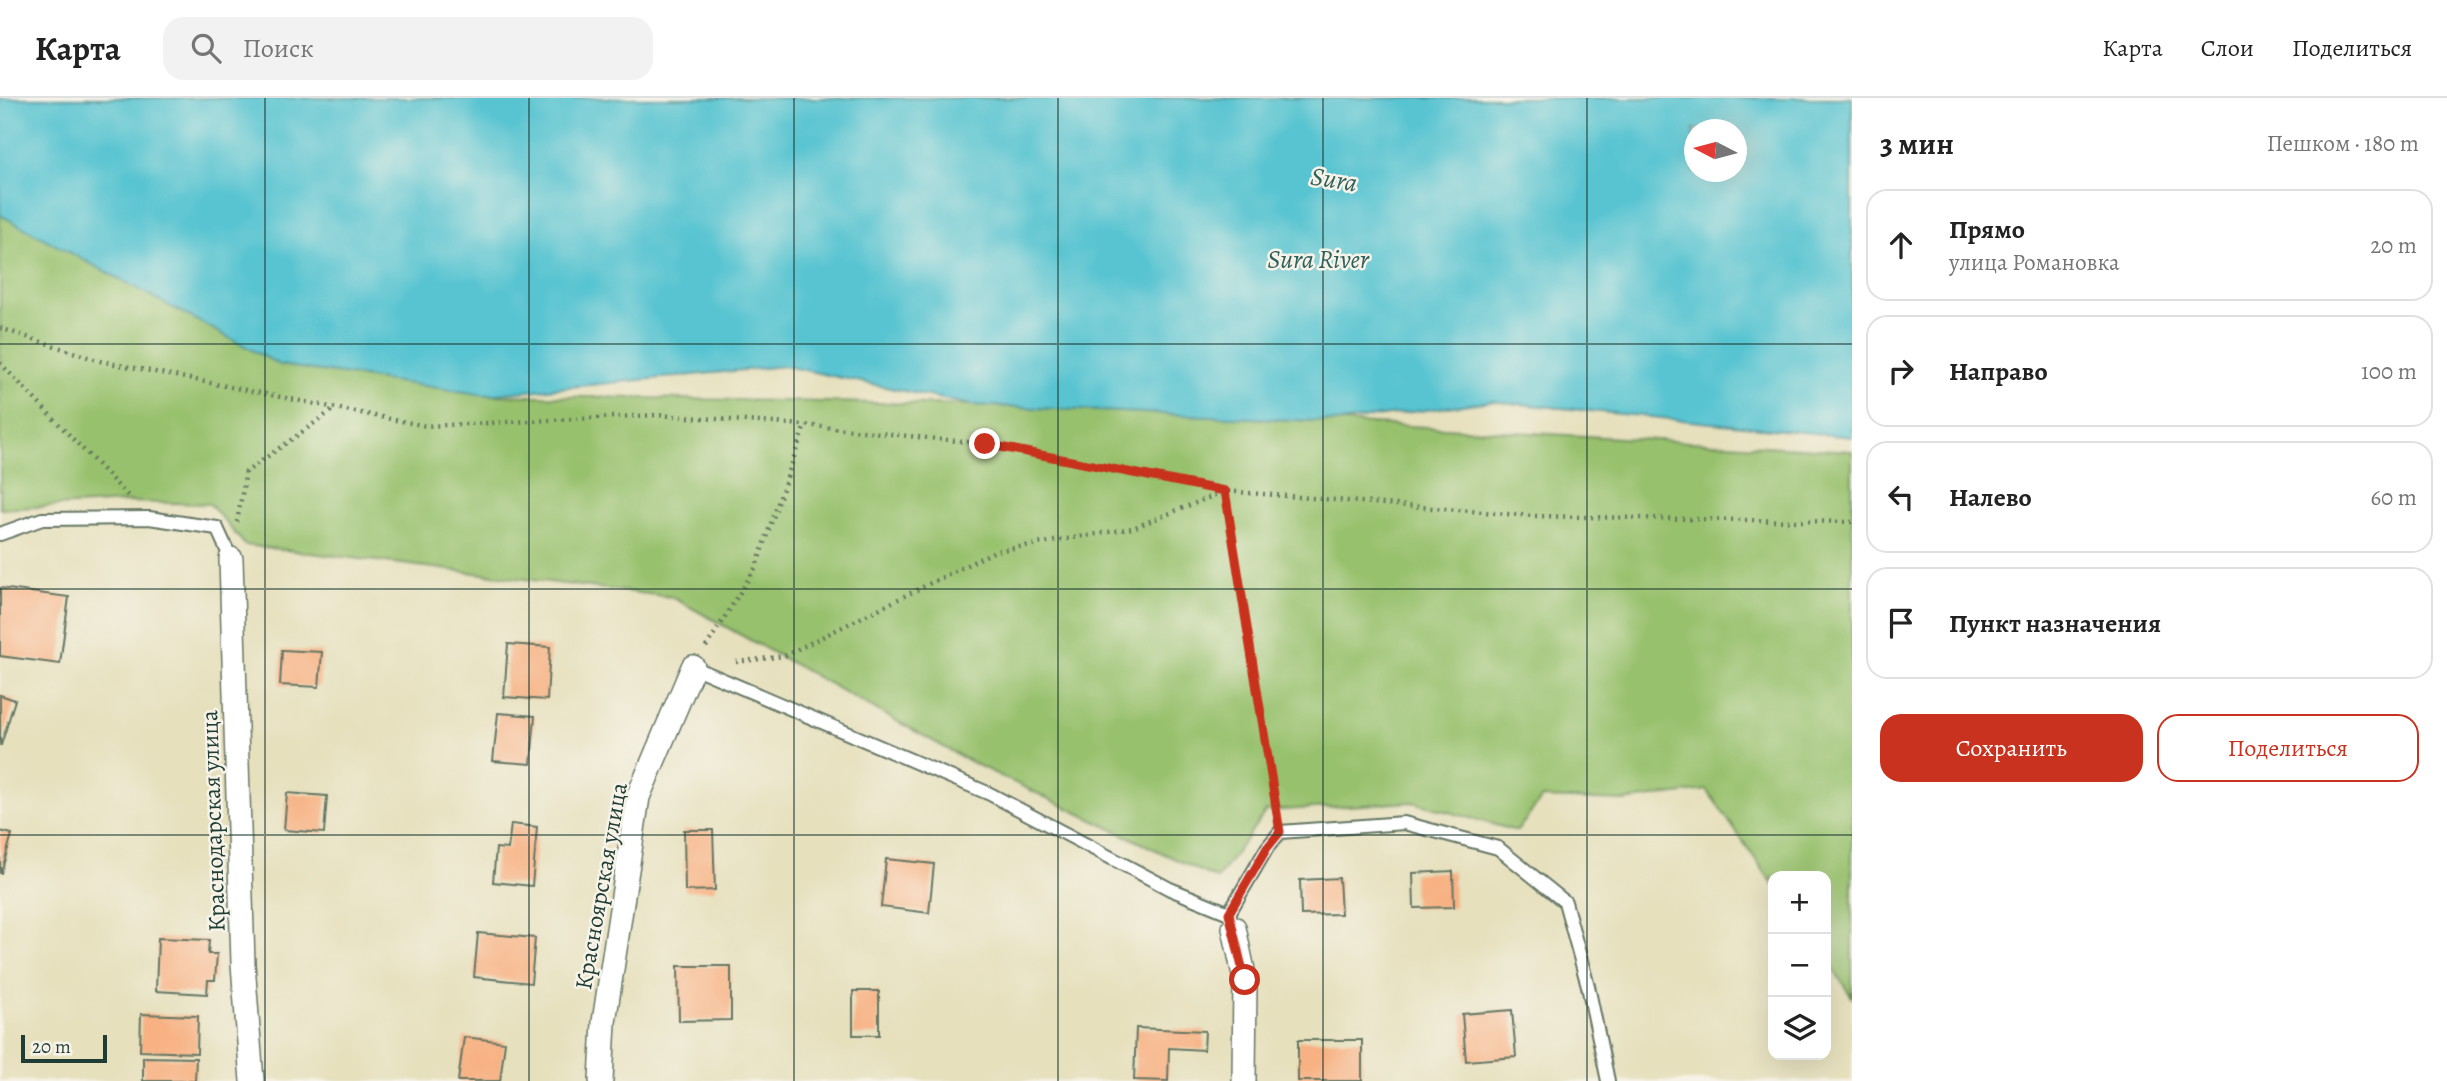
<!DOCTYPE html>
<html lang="ru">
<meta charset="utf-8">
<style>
:root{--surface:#fff;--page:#f2f2f2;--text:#222;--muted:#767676;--line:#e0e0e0;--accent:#c8321e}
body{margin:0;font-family:Alegreya,serif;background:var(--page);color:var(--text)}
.controls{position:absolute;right:21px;bottom:21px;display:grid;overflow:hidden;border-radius:14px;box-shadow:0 7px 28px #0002}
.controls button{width:63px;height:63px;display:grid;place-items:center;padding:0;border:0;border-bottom:2px solid var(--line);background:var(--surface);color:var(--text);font:35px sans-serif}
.compass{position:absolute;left:1684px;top:21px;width:63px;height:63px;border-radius:50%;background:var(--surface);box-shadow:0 7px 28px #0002;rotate:276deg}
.scale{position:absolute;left:21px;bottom:18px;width:86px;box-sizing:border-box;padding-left:7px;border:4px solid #1f3d34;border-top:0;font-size:19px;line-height:24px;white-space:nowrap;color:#1f3d34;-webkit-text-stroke:5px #f7f3e8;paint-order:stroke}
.stop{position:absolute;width:21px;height:21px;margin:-16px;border:5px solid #c8321e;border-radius:50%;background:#fff}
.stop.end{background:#c8321e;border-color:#fff;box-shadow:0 2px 7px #0008}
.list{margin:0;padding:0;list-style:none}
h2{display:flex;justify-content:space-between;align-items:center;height:91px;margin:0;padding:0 28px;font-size:30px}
h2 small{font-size:23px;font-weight:400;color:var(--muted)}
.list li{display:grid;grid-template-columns:46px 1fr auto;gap:21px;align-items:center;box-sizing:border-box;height:112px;margin:0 14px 14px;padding:0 14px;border:2px solid var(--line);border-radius:21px}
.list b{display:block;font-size:26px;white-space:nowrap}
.list p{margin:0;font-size:23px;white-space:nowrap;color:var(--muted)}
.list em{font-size:23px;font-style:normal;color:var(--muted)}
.actions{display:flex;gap:14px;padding:21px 28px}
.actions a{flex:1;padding:16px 0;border:2px solid var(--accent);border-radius:21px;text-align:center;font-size:24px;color:var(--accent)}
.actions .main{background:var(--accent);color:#fff}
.icon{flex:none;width:38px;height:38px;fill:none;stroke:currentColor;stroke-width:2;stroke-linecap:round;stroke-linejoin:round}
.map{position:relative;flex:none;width:1852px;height:983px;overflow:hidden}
header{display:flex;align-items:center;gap:42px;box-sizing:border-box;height:98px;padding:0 35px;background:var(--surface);border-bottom:2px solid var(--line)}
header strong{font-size:33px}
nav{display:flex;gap:38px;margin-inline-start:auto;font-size:24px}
.search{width:490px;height:63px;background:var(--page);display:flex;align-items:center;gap:18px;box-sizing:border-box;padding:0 24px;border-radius:21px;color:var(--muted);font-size:26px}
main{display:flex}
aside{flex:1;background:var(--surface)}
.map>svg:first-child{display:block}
</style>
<header>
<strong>Карта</strong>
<div class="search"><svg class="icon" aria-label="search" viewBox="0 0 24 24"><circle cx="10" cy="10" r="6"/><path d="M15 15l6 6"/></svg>Поиск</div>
<nav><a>Карта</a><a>Слои</a><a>Поделиться</a></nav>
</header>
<main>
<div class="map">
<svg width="1852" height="983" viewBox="0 0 1852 983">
<rect width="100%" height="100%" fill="#f7f3e8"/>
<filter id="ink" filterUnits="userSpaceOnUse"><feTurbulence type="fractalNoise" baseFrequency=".0143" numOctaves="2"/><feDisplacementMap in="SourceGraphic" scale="14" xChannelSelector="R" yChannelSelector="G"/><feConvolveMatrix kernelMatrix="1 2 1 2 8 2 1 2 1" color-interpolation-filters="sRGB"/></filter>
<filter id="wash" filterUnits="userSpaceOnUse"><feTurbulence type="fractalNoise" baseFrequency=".00686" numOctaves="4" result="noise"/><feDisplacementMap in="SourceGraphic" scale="28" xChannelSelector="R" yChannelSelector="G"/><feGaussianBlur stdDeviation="1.57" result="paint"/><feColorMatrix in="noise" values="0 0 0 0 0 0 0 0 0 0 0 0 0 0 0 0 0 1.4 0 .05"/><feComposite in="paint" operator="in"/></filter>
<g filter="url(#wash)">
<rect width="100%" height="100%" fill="#e6e0bd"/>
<path fill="#98c16d" stroke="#5c7f50" stroke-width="2" d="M 0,101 L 486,297 L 971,307 L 1339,324 L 1852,353 L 1852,899 L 1826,861 L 1826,778 L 1773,778 L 1773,786 L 1707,692 L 1623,703 L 1542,700 L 1517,733 L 1413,704 L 1266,713 L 1217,781 L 971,664 L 672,499 L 245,447 L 210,406 L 128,404 L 0,411 Z"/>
<path fill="#58c4d1" stroke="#3c8082" stroke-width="2" fill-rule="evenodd" d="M 0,0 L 1852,0 L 1852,339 L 1491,303 L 1339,324 L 971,307 L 785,268 L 486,297 L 280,267 L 0,117 ZM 1694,32 L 1736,32 L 1736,74 L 1694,74 Z"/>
<g id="blocks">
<path fill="#f7b182" d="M 0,490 L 69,499 L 60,566 L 0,558 Z
M 508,546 L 550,549 L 547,602 L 504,599 Z
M 282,552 L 322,554 L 319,589 L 280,587 Z
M 0,597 L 15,602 L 1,647 L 0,647 Z
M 498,615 L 535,618 L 531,666 L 493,663 Z
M 287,695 L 327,698 L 324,735 L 284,732 Z
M 511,726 L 537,729 L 532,788 L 493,784 L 496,750 L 508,751 Z
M 684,732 L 713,732 L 715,792 L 685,793 Z
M 0,733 L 12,736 L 1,775 L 0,775 Z
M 886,761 L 934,766 L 929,815 L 881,809 Z
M 1453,773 L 1454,809 L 1414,810 L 1413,775 Z
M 1339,780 L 1341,816 L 1301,817 L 1300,782 Z
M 478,835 L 535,840 L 531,885 L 474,879 Z
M 158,840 L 209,842 L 208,856 L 217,856 L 215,882 L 208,882 L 207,896 L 156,893 Z
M 678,868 L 731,868 L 731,922 L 679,923 Z
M 853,893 L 879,893 L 879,937 L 853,937 Z
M 1512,912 L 1516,959 L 1466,963 L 1462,916 Z
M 141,916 L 198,918 L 197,955 L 140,953 Z
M 1136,930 L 1205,933 L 1204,952 L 1169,950 L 1168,983 L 1134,982 Z
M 464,939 L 505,944 L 500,983 L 458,983 Z
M 1298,942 L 1362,942 L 1362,983 L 1298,983 Z
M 143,959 L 196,960 L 195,983 L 143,983 Z"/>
</g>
</g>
<g filter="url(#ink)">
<use href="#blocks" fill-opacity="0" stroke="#657664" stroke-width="2"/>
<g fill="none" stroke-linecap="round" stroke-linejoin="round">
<defs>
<path id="lane" d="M 0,436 L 42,421 L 149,420 L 217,430 L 231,461
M 693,569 L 990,696 L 1170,791 L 1229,815 L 1234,830
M 1229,815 L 1267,750 L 1280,734 L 1404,725 L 1498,750 L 1565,804 L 1588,888 L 1608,983"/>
<path id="street" d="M 231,461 L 243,866 L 252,983
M 1234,830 L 1245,882 L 1244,983
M 601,983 L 604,924 L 638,699 L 693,569"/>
</defs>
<use href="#lane" stroke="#657664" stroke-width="16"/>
<use href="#street" stroke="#657664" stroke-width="26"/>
<path stroke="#657664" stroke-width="4.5" stroke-dasharray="2 5" stroke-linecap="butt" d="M 0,230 L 100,263 L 426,328 L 657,317 L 805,327 L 985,346 L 1225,393 L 1532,418 L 1852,424
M 0,265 L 129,399
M 237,424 L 246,374 L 334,311
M 706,549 L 756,469 L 805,327
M 736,564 L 784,558 L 995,453 L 1133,430 L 1225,393 L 1277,714"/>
<use href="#lane" stroke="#fff" stroke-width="12"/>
<use href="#street" stroke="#fff" stroke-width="23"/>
</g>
</g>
<g fill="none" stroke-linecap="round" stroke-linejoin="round" filter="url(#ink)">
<path stroke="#c8321e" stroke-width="9" d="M 985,346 L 1225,393 L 1280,734 L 1267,750 L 1229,815 L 1245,882"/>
</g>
<path fill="none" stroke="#1f3d34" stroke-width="2" stroke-opacity="0.55" d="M 265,0 L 265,983M 529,0 L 529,983M 794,0 L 794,983M 1058,0 L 1058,983M 1323,0 L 1323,983M 1587,0 L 1587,983M 0,246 L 1852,246M 0,491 L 1852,491M 0,737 L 1852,737"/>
<g text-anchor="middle" stroke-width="5" stroke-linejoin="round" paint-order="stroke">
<g font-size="24" fill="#1f3d34" stroke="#f7f3e8">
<text transform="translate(213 723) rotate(-92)" y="8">Краснодарская улица</text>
<text transform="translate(601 788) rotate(-80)" y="8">Красноярская улица</text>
</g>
<g font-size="26" font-style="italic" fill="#2d5f5b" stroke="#f7f3e8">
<text transform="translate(1334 81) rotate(9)" y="9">Sura</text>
<text x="1318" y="170">Sura River</text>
</g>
</g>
</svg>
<div class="controls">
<button>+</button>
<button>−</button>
<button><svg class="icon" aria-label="layers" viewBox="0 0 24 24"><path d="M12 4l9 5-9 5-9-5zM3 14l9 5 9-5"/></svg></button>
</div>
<svg class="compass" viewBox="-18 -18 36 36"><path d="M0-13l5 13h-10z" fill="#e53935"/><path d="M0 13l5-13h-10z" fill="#767676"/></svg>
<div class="scale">20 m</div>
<div class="stop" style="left:1245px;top:882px"></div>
<div class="stop end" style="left:985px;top:346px"></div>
</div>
<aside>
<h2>3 мин<small>Пешком · 180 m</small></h2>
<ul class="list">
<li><svg class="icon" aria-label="ahead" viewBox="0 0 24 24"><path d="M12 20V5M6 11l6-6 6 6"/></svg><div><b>Прямо</b><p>улица Романовка</p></div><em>20 m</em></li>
<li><svg class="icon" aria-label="right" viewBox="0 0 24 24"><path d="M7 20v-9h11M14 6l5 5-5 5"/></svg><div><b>Направо</b></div><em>100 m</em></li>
<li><svg class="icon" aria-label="left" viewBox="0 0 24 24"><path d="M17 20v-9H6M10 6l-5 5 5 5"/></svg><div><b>Налево</b></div><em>60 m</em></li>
<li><svg class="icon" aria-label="arrive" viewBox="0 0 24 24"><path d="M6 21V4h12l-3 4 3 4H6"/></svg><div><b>Пункт назначения</b></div></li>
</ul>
<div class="actions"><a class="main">Сохранить</a><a>Поделиться</a></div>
</aside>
</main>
